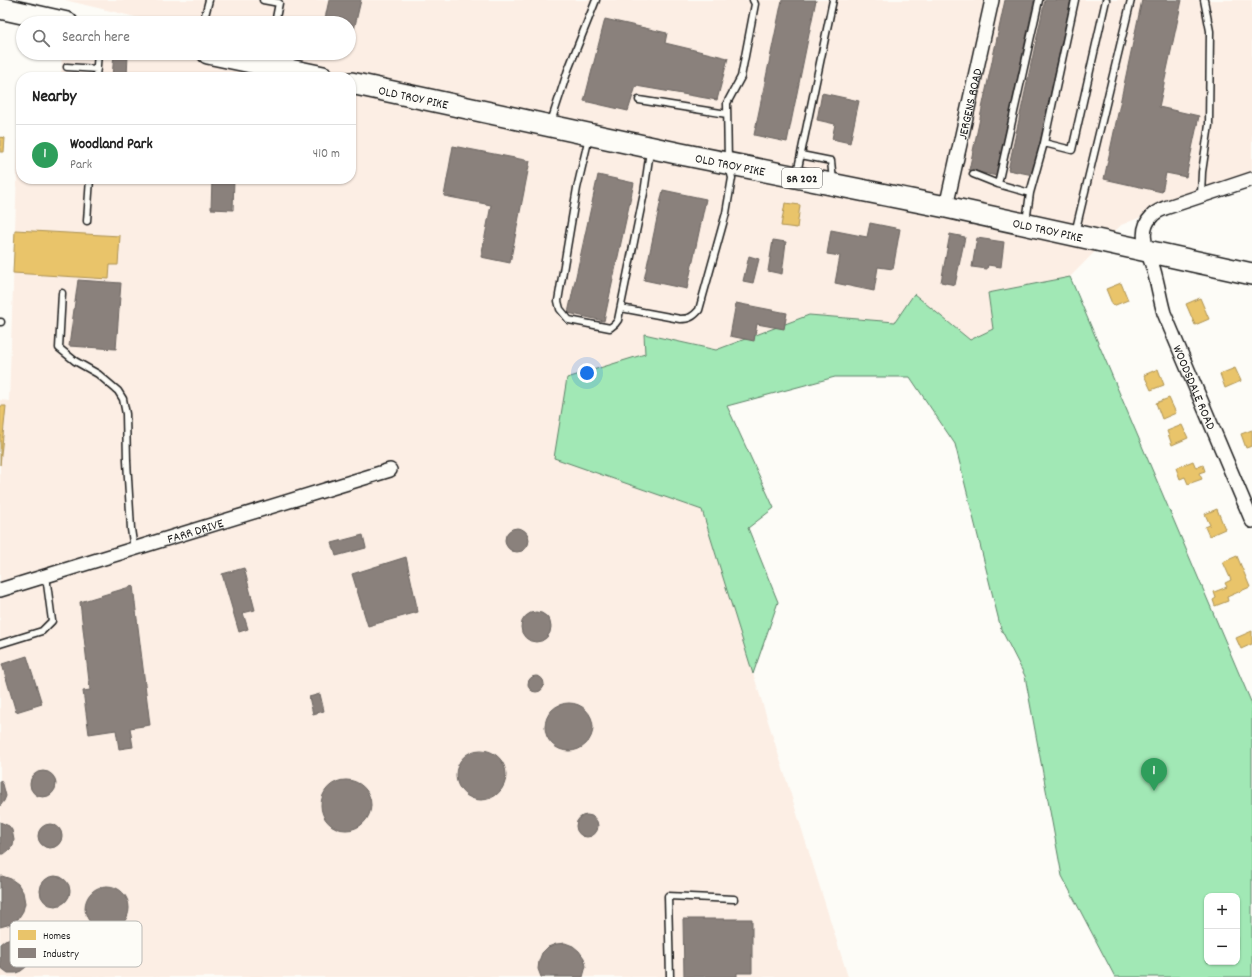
<!DOCTYPE html>
<meta charset="utf-8">
<style>
:root{--surface:#fff;--page:#f2f2f2;--text:#222;--muted:#767676;--line:#e0e0e0;--accent:#db2777}
body{margin:0;font-family:Dekko,sans-serif;background:var(--page);color:var(--text)}
.controls{position:absolute;right:12px;bottom:12px;display:grid;overflow:hidden;border-radius:8px;box-shadow:0 1px 3px #0004}
.controls button{width:36px;height:36px;display:grid;place-items:center;padding:0;border:0;border-bottom:1px solid var(--line);background:var(--surface);color:var(--text);font:20px sans-serif}
.you{position:absolute;left:587px;top:373px;width:14px;height:14px;margin:-10px;border:3px solid #fff;border-radius:50%;background:#1a73e8;box-shadow:0 0 0 6px #1a73e833}
.badge{display:grid;place-items:center;width:26px;height:26px;border-radius:50%;background:var(--accent);color:#fff;font-size:13px;font-weight:700}
.pin{position:absolute;translate:-50% -33px;filter:drop-shadow(0 1px 2px #0008)}
.pin::after{content:'';position:absolute;top:21px;width:14px;height:12px;background:inherit;clip-path:polygon(0 0,100% 0,50% 100%)}
.list{margin:0;padding:0;list-style:none}
h2{display:flex;justify-content:space-between;align-items:center;height:52px;margin:0;padding:0 16px;font-size:17px}
h2 small{font-size:13px;font-weight:400;color:var(--muted)}
.list li{display:grid;grid-template-columns:26px 1fr auto;gap:12px;align-items:center;box-sizing:border-box;height:60px;padding:0 16px;border-top:1px solid var(--line)}
.list b{display:block;font-size:15px;white-space:nowrap}
.list p{margin:0;font-size:13px;white-space:nowrap;color:var(--muted)}
.list em{font-size:13px;font-style:normal;color:var(--muted)}
.icon{flex:none;width:22px;height:22px;fill:none;stroke:currentColor;stroke-width:2;stroke-linecap:round;stroke-linejoin:round}
.map{position:relative;flex:none;width:1252px;height:977px;overflow:hidden}
.search{position:absolute;background:var(--surface);box-shadow:0 1px 3px #0004;left:16px;top:16px;width:340px;height:44px;display:flex;align-items:center;gap:10px;box-sizing:border-box;padding:0 14px;border-radius:22px;color:var(--muted);font-size:15px}
.panel{position:absolute;background:var(--surface);box-shadow:0 1px 3px #0004;left:16px;top:72px;width:340px;height:112px;border-radius:16px}
.map>svg:first-child{display:block}
</style>
<div class="map">
<svg width="1252" height="977" viewBox="0 0 1252 977">
<rect width="100%" height="100%" fill="#fdfcf7"/>
<filter id="ink" filterUnits="userSpaceOnUse"><feTurbulence type="fractalNoise" baseFrequency=".025" numOctaves="2"/><feDisplacementMap in="SourceGraphic" scale="8" xChannelSelector="R" yChannelSelector="G"/><feConvolveMatrix kernelMatrix="1 2 1 2 8 2 1 2 1" color-interpolation-filters="sRGB"/></filter>
<g filter="url(#ink)">
<path fill="#fceee4" d="M 65,0 L 1252,0 L 1252,173 L 1121,225 L 1070,277 L 988,293 L 993,329 L 970,340 L 914,294 L 895,322 L 809,315 L 716,350 L 645,334 L 645,354 L 555,458 L 702,510 L 848,977 L 0,977 L 0,400 L 9,401 L 19,115 L 21,115 L 21,179 L 351,179 L 351,77 L 61,77 L 62,53 L 349,53 L 349,23 L 160,23 Z"/>
<path fill="#a1e8b5" stroke="#5e8268" fill-rule="evenodd" d="M 1070,277 L 1252,704 L 1252,977 L 1115,977 L 1062,876 L 1025,676 L 1001,629 L 955,444 L 910,377 L 835,377 L 727,406 L 774,508 L 748,528 L 778,602 L 753,674 L 702,510 L 554,458 L 567,378 L 645,354 L 644,334 L 716,350 L 809,315 L 895,322 L 914,294 L 970,340 L 993,329 L 988,293 ZM 1207,896 L 1237,896 L 1237,962 L 1207,962 Z"/>
<path fill="#e9c46a" stroke="#ac9253" d="M 0,137 L 5,138 L 4,152 L 0,152 Z
M 785,203 L 800,205 L 797,228 L 781,226 Z
M 15,230 L 120,236 L 118,265 L 110,265 L 109,279 L 13,273 Z
M 1121,283 L 1128,300 L 1113,306 L 1106,289 Z
M 1200,298 L 1209,319 L 1195,325 L 1186,304 Z
M 1235,368 L 1241,381 L 1225,388 L 1220,374 Z
M 1158,369 L 1164,385 L 1151,390 L 1144,375 Z
M 1169,398 L 1176,413 L 1162,419 L 1156,403 Z
M 0,406 L 6,406 L 0,465 Z
M 1182,425 L 1188,438 L 1172,445 L 1167,431 Z
M 1252,430 L 1252,446 L 1246,448 L 1241,434 Z
M 1193,461 L 1196,468 L 1203,465 L 1205,471 L 1199,473 L 1202,479 L 1188,484 L 1185,477 L 1180,479 L 1176,468 Z
M 1217,509 L 1225,529 L 1209,536 L 1205,527 L 1210,525 L 1205,514 Z
M 1237,556 L 1250,587 L 1227,597 L 1228,601 L 1215,606 L 1213,600 L 1216,598 L 1214,592 L 1227,587 L 1225,583 L 1231,580 L 1223,562 Z
M 1252,631 L 1252,644 L 1241,649 L 1236,638 Z"/>
<path fill="#8a817c" stroke="#69635f" d="M 329,0 L 361,0 L 350,47 L 349,46 L 349,23 L 324,23 Z
M 782,0 L 816,0 L 787,142 L 754,135 Z
M 1005,0 L 1034,0 L 997,176 L 969,170 Z
M 1045,0 L 1071,0 L 1033,175 L 1008,170 Z
M 1142,0 L 1182,0 L 1159,107 L 1199,116 L 1186,177 L 1166,173 L 1162,192 L 1104,179 Z
M 605,19 L 667,33 L 665,43 L 728,58 L 717,100 L 636,86 L 628,111 L 584,101 Z
M 114,54 L 128,55 L 127,77 L 112,77 Z
M 822,93 L 859,101 L 850,143 L 832,139 L 835,124 L 817,120 Z
M 453,146 L 530,161 L 510,263 L 481,257 L 491,205 L 444,196 Z
M 598,175 L 634,183 L 604,321 L 568,313 Z
M 212,179 L 234,179 L 233,210 L 211,209 Z
M 663,190 L 706,199 L 687,289 L 644,280 Z
M 870,223 L 900,229 L 893,269 L 878,267 L 874,291 L 835,283 L 840,256 L 827,254 L 831,230 L 867,237 Z
M 950,234 L 965,237 L 955,285 L 941,282 Z
M 977,238 L 1004,242 L 1001,267 L 988,265 L 987,269 L 972,267 Z
M 773,240 L 786,242 L 782,274 L 768,271 Z
M 749,256 L 759,259 L 753,283 L 743,281 Z
M 78,280 L 121,283 L 116,349 L 69,346 Z
M 736,303 L 787,313 L 784,329 L 757,324 L 754,341 L 730,336 Z
M505 540a12 12 0 1 1 24 0a12 12 0 1 1-24 0Z
M 363,535 L 366,548 L 336,556 L 332,543 Z
M 406,557 L 418,612 L 368,626 L 352,574 Z
M 244,568 L 255,610 L 243,613 L 248,629 L 239,632 L 222,574 Z
M 133,586 L 150,725 L 130,728 L 133,747 L 119,749 L 116,730 L 89,734 L 83,691 L 90,690 L 80,602 Z
M521 627a15 15 0 1 1 30 0a15 15 0 1 1-30 0Z
M 27,656 L 42,704 L 16,712 L 2,664 Z
M528 684a8 8 0 1 1 16 0a8 8 0 1 1-16 0Z
M 320,694 L 324,711 L 313,714 L 309,697 Z
M545 727a24 24 0 1 1 48 0a24 24 0 1 1-48 0Z
M456 775a25 25 0 1 1 50 0a25 25 0 1 1-50 0Z
M30 784a13 13 0 1 1 26 0a13 13 0 1 1-26 0Z
M 0,780 L 3,784 L 6,796 L 4,801 L 0,806 Z
M321 805a25 25 0 1 1 50 0a25 25 0 1 1-50 0Z
M576 826a11 11 0 1 1 22 0a11 11 0 1 1-22 0Z
M 0,822 L 9,826 L 12,830 L 14,840 L 13,846 L 9,850 L 4,854 L 0,854 Z
M38 836a12 12 0 1 1 24 0a12 12 0 1 1-24 0Z
M 2,876 L 11,879 L 18,884 L 23,892 L 25,903 L 23,911 L 18,919 L 11,924 L 0,927 L 0,877 Z
M40 891a15 15 0 1 1 30 0a15 15 0 1 1-30 0Z
M85 908a22 22 0 1 1 44 0a22 22 0 1 1-44 0Z
M 683,919 L 752,919 L 752,973 L 737,973 L 737,977 L 684,977 Z
M 11,938 L 21,940 L 26,944 L 29,949 L 30,956 L 29,962 L 26,967 L 21,971 L 16,973 L 8,973 L 0,967 L 0,944 L 5,940 Z
M 565,943 L 573,946 L 579,951 L 584,958 L 586,966 L 583,977 L 541,977 L 538,969 L 539,961 L 542,953 L 548,947 L 556,944 Z"/>
<g fill="none" stroke-linecap="round" stroke-linejoin="round">
<defs>
<path id="lane" d="M 263,0 L 279,3 L 275,23
M 1075,0 L 1044,143 L 1072,150 L 1106,0
M 203,23 L 209,0
M 67,67 L 97,69
M 96,77 L 98,53
M 639,100 L 727,114
M 551,122 L 568,70 L 596,0
M 589,137 L 577,188 L 558,301 L 560,309 L 569,320 L 610,328 L 615,324 L 618,320 L 644,193 L 650,151
M 801,155 L 831,161 L 833,181
M 797,173 L 833,0
M 973,174 L 998,184
M 1030,193 L 1044,143
M 1201,195 L 1202,172 L 1209,125 L 1210,31 L 1204,0
M 87,221 L 90,179
M 1026,222 L 1030,193 L 998,184 L 1039,0
M 1075,233 L 1131,0
M 62,293 L 59,348 L 75,361 L 98,374 L 118,391 L 123,399 L 126,414 L 127,461 L 131,529 L 134,549
M 621,308 L 680,319 C 689,319 693,317 699,310 L 726,213 L 732,178 L 728,163 L 727,103 L 741,77 L 755,4 L 753,0
M 0,322 L 1,322
M 0,644 L 42,631 L 52,621 L 46,576
M 670,977 L 668,896 L 734,899"/>
<g id="street">
<path id="s1" d="M 1252,179 L 1165,208 C 1161,210 1155,212 1152,216 C 1136,232 1149,253 1154,271 C 1158,285 1160,299 1164,313 L 1252,521"/>
<path id="s2" d="M 946,207 L 992,0"/>
<path id="s3" d="M 0,590 L 390,470"/>
</g>
<g id="primary">
<path d="M 0,8 L 67,23"/>
<path d="M 208,53 L 323,77"/>
<path id="s4" d="M 351,83 L 681,154 L 946,207 L 1252,274"/>
</g>
</defs>
<use href="#lane" stroke="#1c1c1c" stroke-width="9"/>
<use href="#street" stroke="#1c1c1c" stroke-width="16"/>
<use href="#primary" stroke="#1c1c1c" stroke-width="24"/>
<use href="#lane" stroke="#fdfcf7" stroke-width="6"/>
<use href="#street" stroke="#fdfcf7" stroke-width="13"/>
<use href="#primary" stroke="#fdfcf7" stroke-width="21"/>
</g>
</g>
<g text-anchor="middle" stroke-width="4" stroke-linejoin="round" paint-order="stroke">
<rect fill="#fdfcf7" stroke="#605f5e" stroke-width="1" x="782" y="168" width="40" height="20" rx="3"/>
<g font-size="12" font-weight="bold" fill="#1c1c1c">
<text x="802" y="182">SR 202</text>
</g>
<g font-size="13" fill="#1c1c1c" stroke="#fdfcf7">
<text dy="5" stroke="none"><textPath href="#s4" startOffset="64">OLD TROY PIKE</textPath></text>
<text dy="5" stroke="none"><textPath href="#s2" startOffset="106">JERGENS ROAD</textPath></text>
<text dy="5" stroke="none"><textPath href="#s4" startOffset="388">OLD TROY PIKE</textPath></text>
<text dy="5" stroke="none"><textPath href="#s4" startOffset="712">OLD TROY PIKE</textPath></text>
<text dy="5" stroke="none"><textPath href="#s1" startOffset="289">WOODSDALE ROAD</textPath></text>
<text dy="5" stroke="none"><textPath href="#s3" startOffset="204">FARR DRIVE</textPath></text>
</g>
</g>
<rect x="10" y="921" width="132" height="46" rx="6" fill="#fdfcf7" stroke="#bab9b5" stroke-width="1"/>
<rect x="18" y="930" width="18" height="10" fill="#e9c46a"/>
<rect x="18" y="948" width="18" height="10" fill="#8a817c"/>
<g font-size="11" fill="#1c1c1c">
<text x="43" y="939">Homes</text>
<text x="43" y="957">Industry</text>
</g>
</svg>
<div class="controls">
<button>+</button>
<button>−</button>
</div>
<div class="you"></div>
<div class="pin badge" style="left:1154px;top:791px;background:#2e9e5b">1</div>
<div class="search"><svg class="icon" aria-label="search" viewBox="0 0 24 24"><circle cx="10" cy="10" r="6"/><path d="M15 15l6 6"/></svg>Search here</div>
<section class="panel">
<h2>Nearby<small></small></h2>
<ul class="list">
<li><span class="badge" style="background:#2e9e5b">1</span><div><b>Woodland Park</b><p>Park</p></div><em>410 m</em></li>
</ul>
</section>
</div>
